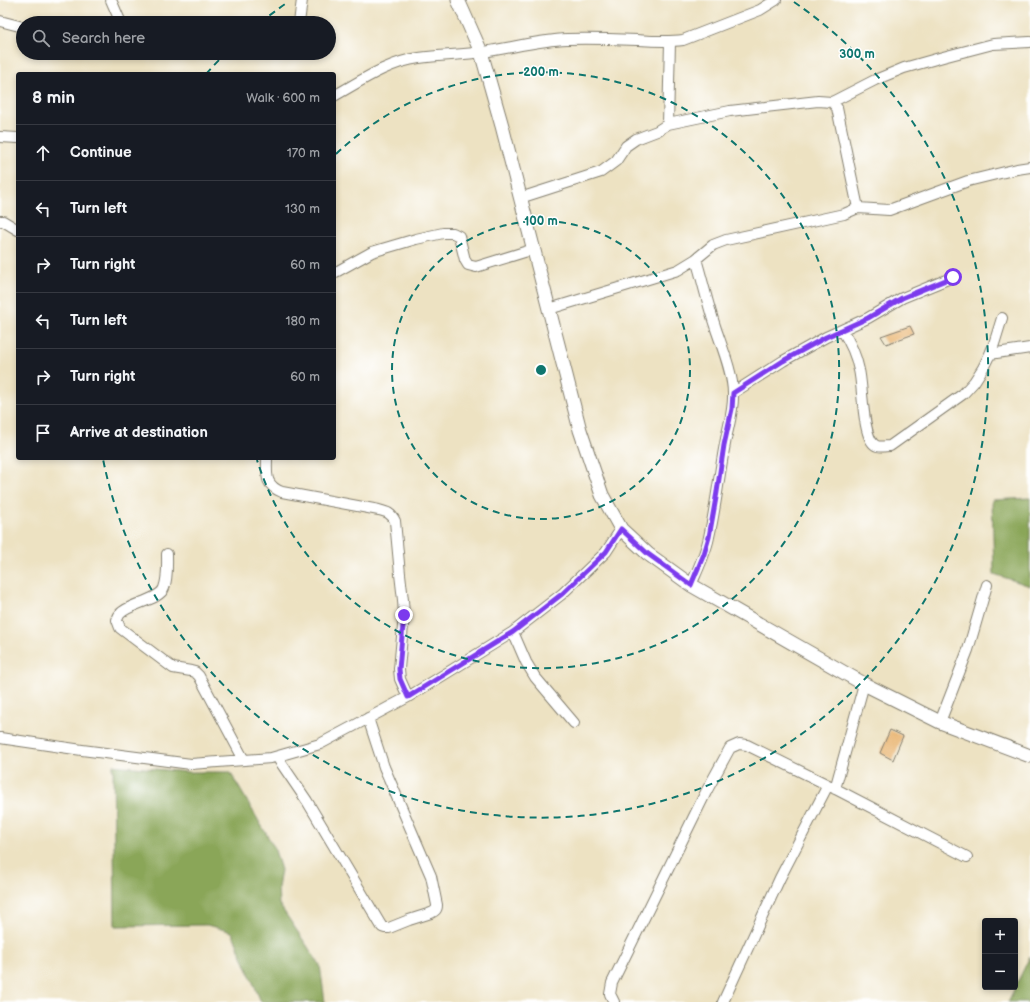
<!DOCTYPE html>
<meta charset="utf-8">
<style>
:root{--surface:#171b24;--page:#20242c;--text:#f1f3f6;--muted:#9ea1a6;--line:#363941}
body{margin:0;font-family:"Balsamiq Sans",sans-serif;background:var(--page);color:var(--text)}
.controls{position:absolute;right:12px;bottom:12px;display:grid;overflow:hidden;border-radius:4px;box-shadow:0 2px 6px #0003}
.controls button{width:36px;height:36px;display:grid;place-items:center;padding:0;border:0;border-bottom:1px solid var(--line);background:var(--surface);color:var(--text);font:20px sans-serif}
.stop{position:absolute;width:12px;height:12px;margin:-9px;border:3px solid #7c3aed;border-radius:50%;background:#fff}
.stop.end{background:#7c3aed;border-color:#fff;box-shadow:0 1px 4px #0008}
.list{margin:0;padding:0;list-style:none}
h2{display:flex;justify-content:space-between;align-items:center;height:52px;margin:0;padding:0 16px;font-size:17px}
h2 small{font-size:13px;font-weight:400;color:var(--muted)}
.list li{display:grid;grid-template-columns:26px 1fr auto;gap:12px;align-items:center;box-sizing:border-box;height:56px;padding:0 16px;border-top:1px solid var(--line)}
.list b{display:block;font-size:15px;white-space:nowrap}
.list em{font-size:13px;font-style:normal;color:var(--muted)}
.icon{flex:none;width:22px;height:22px;fill:none;stroke:currentColor;stroke-width:2;stroke-linecap:round;stroke-linejoin:round}
.map{position:relative;flex:none;width:1030px;height:1002px;overflow:hidden}
.search{position:absolute;background:var(--surface);box-shadow:0 2px 6px #0003;left:16px;top:16px;width:320px;height:44px;display:flex;align-items:center;gap:10px;box-sizing:border-box;padding:0 14px;border-radius:22px;color:var(--muted);font-size:15px}
.panel{position:absolute;background:var(--surface);box-shadow:0 2px 6px #0003;left:16px;top:72px;width:320px;height:388px;border-radius:4px}
.map>svg:first-child{display:block}
</style>
<div class="map">
<svg width="1030" height="1002" viewBox="0 0 1030 1002">
<rect width="100%" height="100%" fill="#fff"/>
<filter id="ink" filterUnits="userSpaceOnUse"><feTurbulence type="fractalNoise" baseFrequency=".025" numOctaves="2"/><feDisplacementMap in="SourceGraphic" scale="8" xChannelSelector="R" yChannelSelector="G"/><feConvolveMatrix kernelMatrix="1 2 1 2 8 2 1 2 1" color-interpolation-filters="sRGB"/></filter>
<filter id="wash" filterUnits="userSpaceOnUse"><feTurbulence type="fractalNoise" baseFrequency=".012" numOctaves="4" result="noise"/><feDisplacementMap in="SourceGraphic" scale="16" xChannelSelector="R" yChannelSelector="G"/><feGaussianBlur stdDeviation="0.9" result="paint"/><feColorMatrix in="noise" values="0 0 0 0 0 0 0 0 0 0 0 0 0 0 0 0 0 1.4 0 .05"/><feComposite in="paint" operator="in"/></filter>
<g filter="url(#wash)">
<rect width="100%" height="100%" fill="#ede2c2"/>
<path fill="#8aa658" stroke="#53613a" d="M 1030,498 L 1030,586 L 994,574 L 992,500 Z
M 113,765 L 187,772 L 230,772 L 274,847 L 281,870 L 278,888 L 279,904 L 320,965 L 325,1002 L 261,1002 L 232,932 L 207,925 L 115,926 Z
M 1030,956 L 1030,1002 L 1008,1002 Z"/>
<g id="blocks">
<path fill="#e8b26d" d="M 910,326 L 914,334 L 886,344 L 881,336 Z
M 890,730 L 903,736 L 893,760 L 880,753 Z"/>
</g>
</g>
<g filter="url(#ink)">
<use href="#blocks" fill-opacity="0" stroke="#847f6f" stroke-width="1"/>
<g fill="none" stroke-linecap="round" stroke-linejoin="round">
<defs>
<path id="minor" d="M 111,0 L 121,23
M 0,21 L 23,27
M 299,23 L 302,0
M 334,96 C 361,81 388,62 419,58 C 441,55 462,55 483,52 C 511,48 539,40 567,39 C 590,38 614,39 637,40 C 653,41 667,42 683,40 L 760,10 L 776,0
M 832,102 L 875,80 L 904,68 L 943,57 L 993,44 L 1030,42
M 668,124 L 730,111 L 818,101 L 832,102 L 837,108 L 858,208
M 0,137 L 18,138
M 520,198 L 601,172 L 616,161 L 626,146 L 636,139 L 657,131 L 668,124 L 670,42
M 0,221 L 3,221 L 18,230
M 336,272 L 372,252 L 416,239 L 443,233 L 453,233 L 459,236 L 465,260 L 468,265 L 476,267 L 534,249
M 549,309 L 678,270 L 696,259 L 713,245 L 726,240 L 844,214 L 858,208 L 889,210 L 968,181 L 1017,169 L 1030,167
M 842,330 C 850,342 856,355 859,370 C 863,385 862,437 875,445 C 879,448 885,446 890,446 L 963,394 L 974,382 L 983,368 L 990,354 L 994,344 L 1002,318
M 990,354 L 1030,348
M 733,393 L 783,361 L 826,337 L 868,318 L 902,298 L 953,277
M 267,458 C 267,474 264,485 282,492 L 379,510 C 387,512 391,513 395,521 L 400,574 L 403,600 L 404,615 L 399,669 L 400,679 L 408,697
M 167,554 C 167,565 168,578 164,588 C 160,600 128,604 120,614 C 118,616 118,618 117,620 L 120,628 L 173,668 L 191,671 L 195,672 L 199,676 L 244,760
M 691,585 C 698,569 706,553 709,537 C 716,506 719,475 725,444 C 728,427 734,410 733,393 C 733,374 722,347 716,329 C 708,306 703,282 696,259
M 513,632 L 526,662 L 535,677 L 574,723
M 940,722 L 968,650 L 987,585
M 0,738 L 82,750 L 191,764 L 271,758 L 320,744 L 408,697 L 513,632 L 562,594 L 606,552 L 621,529
M 277,757 L 307,801 L 382,927 L 385,928 L 389,928 L 409,920 L 431,913 C 435,911 437,910 437,905 L 431,876 L 384,767 L 368,718
M 835,789 L 864,684
M 614,1002 L 610,994 L 612,983 L 706,792 L 730,748 L 739,744 L 747,745 L 828,785 L 967,857
M 723,1002 L 780,878 L 828,785"/>
<path id="major" d="M 458,0 L 481,52 L 502,126 L 580,430 L 602,495 L 621,529 L 648,554 L 691,585 L 864,684 L 940,722 L 1030,756"/>
</defs>
<use href="#minor" stroke="#847f6f" stroke-width="12"/>
<use href="#major" stroke="#847f6f" stroke-width="15"/>
<use href="#minor" stroke="#fff" stroke-width="10"/>
<use href="#major" stroke="#fff" stroke-width="13"/>
</g>
</g>
<g fill="none" stroke-linecap="round" stroke-linejoin="round" filter="url(#ink)">
<path stroke="#7c3aed" stroke-width="5" d="M 404,615 L 399,669 L 400,679 L 408,697 L 513,632 L 562,594 L 606,552 L 621,529 L 648,554 L 691,585 L 704,554 L 709,537 L 717,492 L 724,445 L 732,409 L 733,393 L 783,361 L 826,337 L 868,318 L 902,298 L 953,277"/>
</g>
<g fill="none" stroke="#0f766e" stroke-width="2" stroke-dasharray="7 5">
<circle cx="541" cy="370" r="149"/>
<path d="M336 154A298 298 0 1 1 257 460"/>
<path d="M206 74A447 447 0 0 1 225 54M260 23A447 447 0 0 1 288 2M794 2A447 447 0 1 1 103 459"/>
</g>
<circle cx="541" cy="370" r="6" fill="#0f766e" stroke="#fff" stroke-width="2"/>
<g font-size="12" text-anchor="middle" font-weight="bold" fill="#0f766e" stroke="#fff" stroke-width="3" stroke-linejoin="round" paint-order="stroke">
<text x="857" y="58">300 m</text>
<text x="541" y="76">200 m</text>
<text x="541" y="225">100 m</text>
</g>
</svg>
<div class="controls">
<button>+</button>
<button>−</button>
</div>
<div class="stop" style="left:953px;top:277px"></div>
<div class="stop end" style="left:404px;top:615px"></div>
<div class="search"><svg class="icon" aria-label="search" viewBox="0 0 24 24"><circle cx="10" cy="10" r="6"/><path d="M15 15l6 6"/></svg>Search here</div>
<section class="panel">
<h2>8 min<small>Walk · 600 m</small></h2>
<ul class="list">
<li><svg class="icon" aria-label="ahead" viewBox="0 0 24 24"><path d="M12 20V5M6 11l6-6 6 6"/></svg><div><b>Continue</b></div><em>170 m</em></li>
<li><svg class="icon" aria-label="left" viewBox="0 0 24 24"><path d="M17 20v-9H6M10 6l-5 5 5 5"/></svg><div><b>Turn left</b></div><em>130 m</em></li>
<li><svg class="icon" aria-label="right" viewBox="0 0 24 24"><path d="M7 20v-9h11M14 6l5 5-5 5"/></svg><div><b>Turn right</b></div><em>60 m</em></li>
<li><svg class="icon" aria-label="left" viewBox="0 0 24 24"><path d="M17 20v-9H6M10 6l-5 5 5 5"/></svg><div><b>Turn left</b></div><em>180 m</em></li>
<li><svg class="icon" aria-label="right" viewBox="0 0 24 24"><path d="M7 20v-9h11M14 6l5 5-5 5"/></svg><div><b>Turn right</b></div><em>60 m</em></li>
<li><svg class="icon" aria-label="arrive" viewBox="0 0 24 24"><path d="M6 21V4h12l-3 4 3 4H6"/></svg><div><b>Arrive at destination</b></div></li>
</ul>
</section>
</div>
